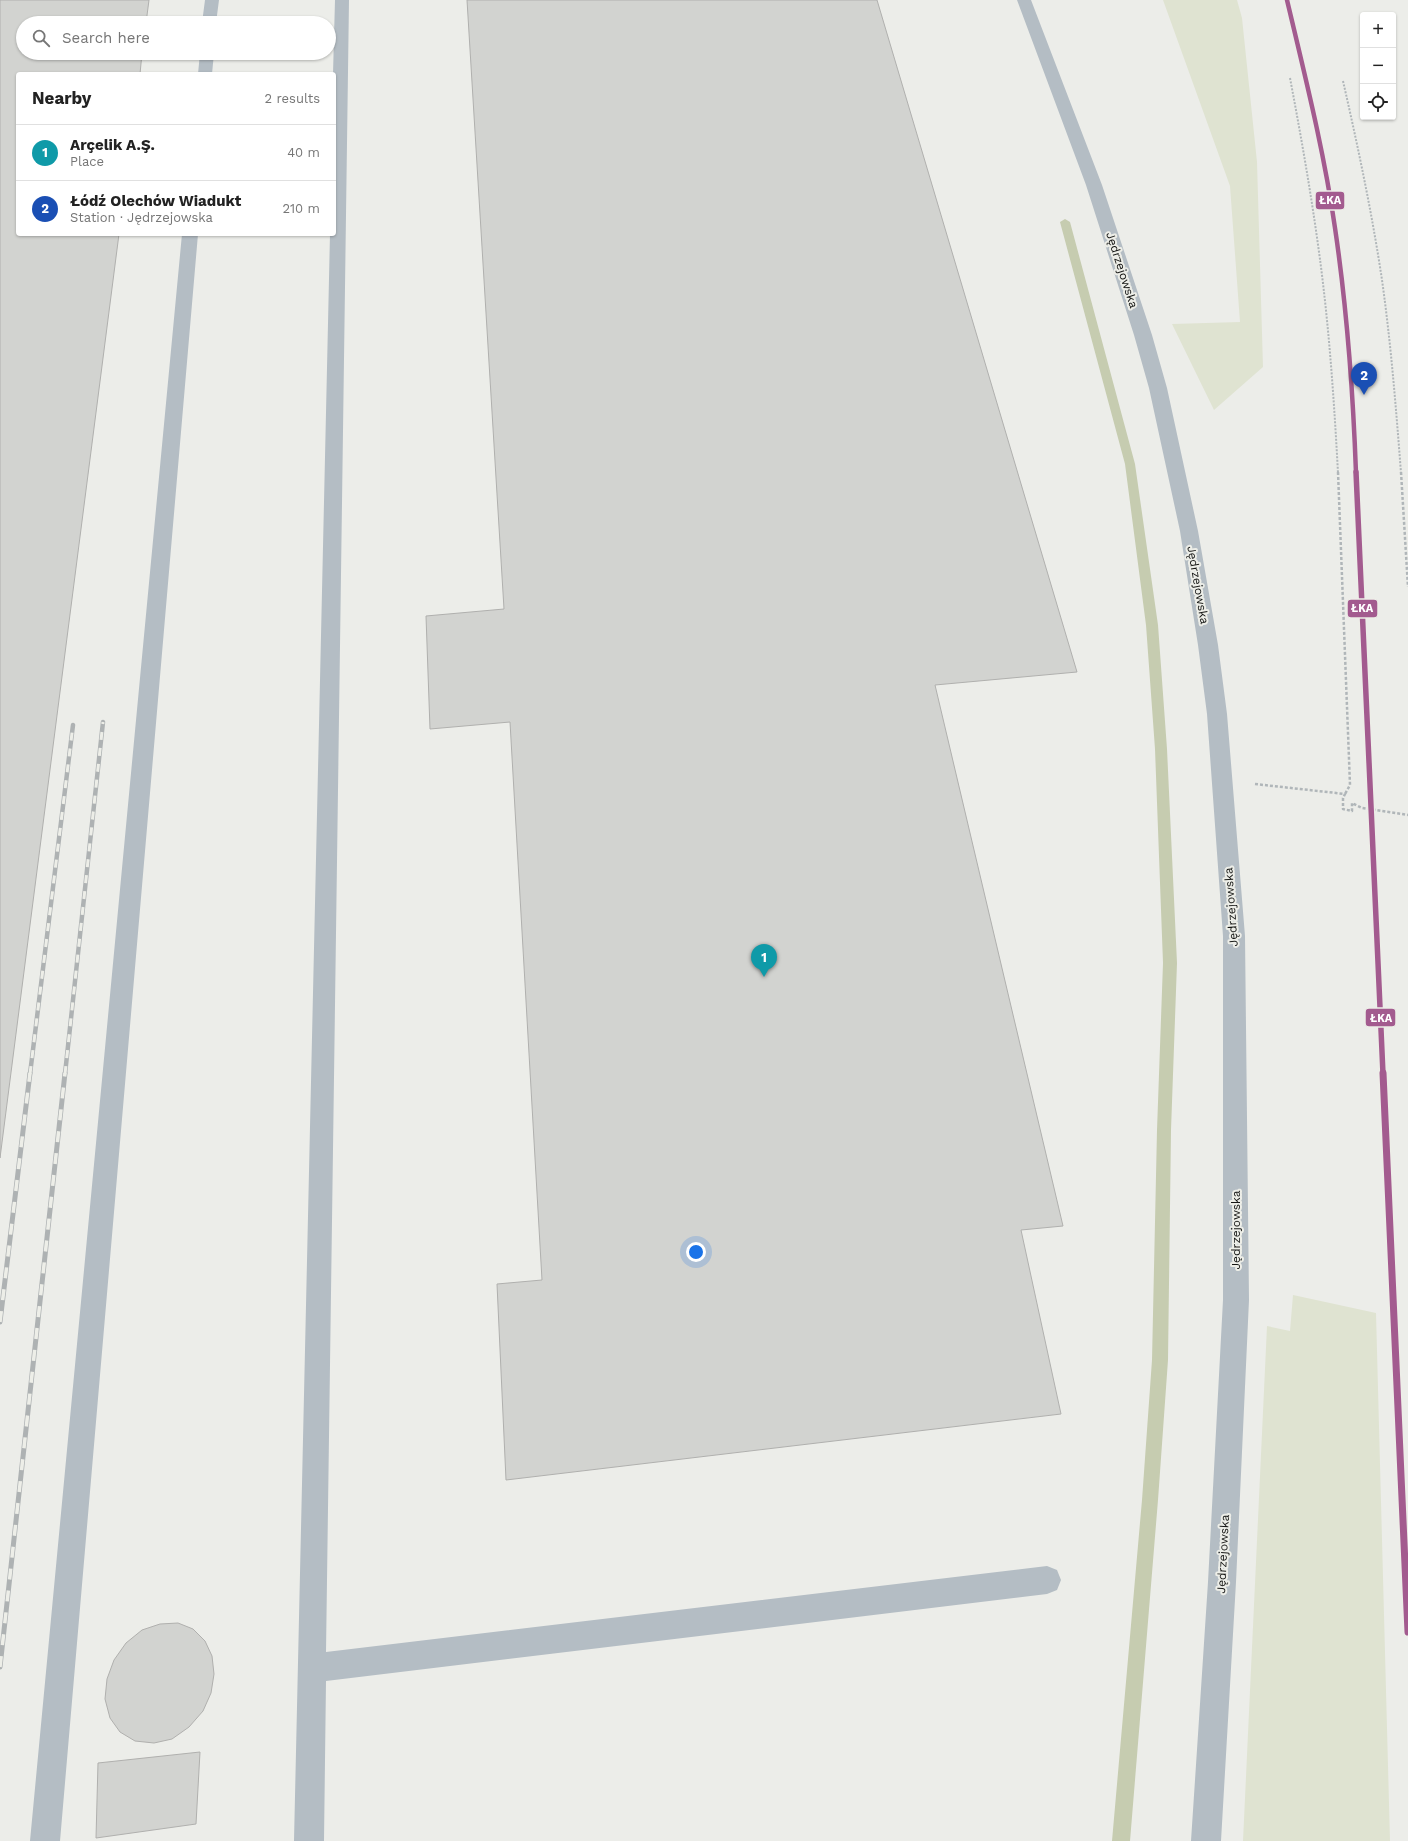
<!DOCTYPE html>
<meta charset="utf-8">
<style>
:root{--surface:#fff;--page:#f6f6f6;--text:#222;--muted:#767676;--line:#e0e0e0;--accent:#db2777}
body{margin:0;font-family:"Work Sans",sans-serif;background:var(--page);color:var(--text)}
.controls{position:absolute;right:12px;top:12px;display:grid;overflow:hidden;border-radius:4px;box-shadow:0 1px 3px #0004}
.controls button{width:36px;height:36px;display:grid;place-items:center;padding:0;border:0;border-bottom:1px solid var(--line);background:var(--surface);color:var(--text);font:20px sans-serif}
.you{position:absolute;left:696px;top:1252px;width:14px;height:14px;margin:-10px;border:3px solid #fff;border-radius:50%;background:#1a73e8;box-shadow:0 0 0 6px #1a73e833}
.badge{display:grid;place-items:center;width:26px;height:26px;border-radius:50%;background:var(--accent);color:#fff;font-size:13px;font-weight:700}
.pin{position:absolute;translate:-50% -33px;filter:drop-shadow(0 1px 2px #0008)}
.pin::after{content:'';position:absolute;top:21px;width:14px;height:12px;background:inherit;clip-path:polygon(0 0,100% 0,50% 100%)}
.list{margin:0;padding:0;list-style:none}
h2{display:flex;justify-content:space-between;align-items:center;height:52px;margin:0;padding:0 16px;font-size:17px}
h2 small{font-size:13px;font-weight:400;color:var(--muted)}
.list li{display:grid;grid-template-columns:26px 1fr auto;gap:12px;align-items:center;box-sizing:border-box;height:56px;padding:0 16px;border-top:1px solid var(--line)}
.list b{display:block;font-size:15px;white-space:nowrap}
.list p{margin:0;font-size:13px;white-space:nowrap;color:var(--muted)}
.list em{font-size:13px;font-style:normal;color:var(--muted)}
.icon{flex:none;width:22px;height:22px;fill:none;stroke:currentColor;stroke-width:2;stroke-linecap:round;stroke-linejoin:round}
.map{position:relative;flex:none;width:1408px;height:1841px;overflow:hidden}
.search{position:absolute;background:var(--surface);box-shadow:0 1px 3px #0004;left:16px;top:16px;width:320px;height:44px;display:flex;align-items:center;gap:10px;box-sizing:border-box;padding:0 14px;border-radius:22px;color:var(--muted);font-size:15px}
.panel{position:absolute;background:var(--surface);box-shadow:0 1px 3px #0004;left:16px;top:72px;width:320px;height:164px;border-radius:4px}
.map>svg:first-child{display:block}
</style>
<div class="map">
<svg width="1408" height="1841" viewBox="0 0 1408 1841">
<rect width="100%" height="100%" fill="#ecede9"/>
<path fill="#dfe3d1" d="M 1163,0 L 1237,0 L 1242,18 L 1257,162 L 1263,367 L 1214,410 L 1172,324 L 1240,322 L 1230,186 Z
M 1293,1295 L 1376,1313 L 1390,1841 L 1243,1841 L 1267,1326 L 1290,1331 Z"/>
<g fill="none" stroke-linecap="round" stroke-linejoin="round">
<path fill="#c6ccb0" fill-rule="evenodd" d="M 1065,219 L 1070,222 L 1135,464 L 1158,625 L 1167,749 L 1177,963 L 1171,1130 L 1168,1360 L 1158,1500 L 1130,1841 L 1112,1841 L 1142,1500 L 1152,1360 L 1157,1130 L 1163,963 L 1155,749 L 1146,625 L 1125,464 L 1060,222 Z"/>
</g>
<path fill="#d2d3d0" stroke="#b0b0ae" d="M 0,0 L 149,0 L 146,23 L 23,23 L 23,53 L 142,53 L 140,74 L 18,74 L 18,234 L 119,234 L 0,1158 Z
M 467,0 L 877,0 L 1077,672 L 935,685 L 1063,1226 L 1021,1230 L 1061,1414 L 506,1480 L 497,1284 L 542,1280 L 510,722 L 430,729 L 426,616 L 504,609 Z
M 178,1623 L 193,1629 L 205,1641 L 212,1656 L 214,1674 L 211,1693 L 203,1711 L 189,1727 L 172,1739 L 154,1743 L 135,1741 L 120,1732 L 110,1718 L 105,1699 L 107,1679 L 114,1660 L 126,1643 L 142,1630 L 160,1624 Z
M 200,1752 L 196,1824 L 96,1838 L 98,1763 Z"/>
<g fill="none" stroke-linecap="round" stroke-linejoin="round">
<path stroke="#b0b6b9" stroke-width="2" stroke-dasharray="2 1.5" stroke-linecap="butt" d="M 1290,78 C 1301,136 1311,193 1319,252 C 1329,325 1334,399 1338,473
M 1343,81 C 1358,147 1372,213 1382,280 C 1391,344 1396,408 1401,473"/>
<path stroke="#b0b6b9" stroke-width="2.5" stroke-dasharray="3 2" stroke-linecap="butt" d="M 1338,472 L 1350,785 L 1345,794
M 1401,472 L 1408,587
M 1255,784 L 1345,794 L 1343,798 L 1343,809 L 1352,811 L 1352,803 L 1362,808 L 1408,815"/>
<path fill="#b4bdc4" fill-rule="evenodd" d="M 205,0 L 219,0 L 216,23 L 202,23 Z
M 335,0 L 349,0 L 326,1652 L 1047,1566 L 1057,1570 L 1061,1580 L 1057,1590 L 1047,1594 L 326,1681 L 324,1841 L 294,1841 L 330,234 L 334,234 L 333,74 Z
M 1017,0 L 1031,0 L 1102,185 L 1152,335 L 1167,388 L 1198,531 L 1218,645 L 1227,714 L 1245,936 L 1249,1300 L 1236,1582 L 1221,1841 L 1191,1841 L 1208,1582 L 1223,1300 L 1223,936 L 1207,714 L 1198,645 L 1180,531 L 1149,388 L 1134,335 L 1086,185 Z
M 200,53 L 214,53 L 212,74 L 198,74 Z
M 182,234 L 198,234 L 60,1841 L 30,1841 Z"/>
<defs>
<path id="rail-far1" d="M 30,1074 L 73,725
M 65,1074 L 103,722"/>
<path id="rail" d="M 0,1322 L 30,1073
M 0,1667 L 65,1073"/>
</defs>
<use href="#rail-far1" stroke="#aeb2b3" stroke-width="4.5"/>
<use href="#rail" stroke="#aeb2b3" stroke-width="5"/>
<use href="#rail-far1" stroke="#edeee8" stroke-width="3" stroke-dasharray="8" stroke-linecap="butt"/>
<use href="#rail" stroke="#edeee8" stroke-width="3.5" stroke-dasharray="11" stroke-linecap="butt"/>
<defs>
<path id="rail-1-far2" d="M 1287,0 C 1305,76 1324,151 1335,228 C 1347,309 1353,391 1356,473"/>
<path id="rail-1-far1" d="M 1356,472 L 1383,1074"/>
<path id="rail-1" d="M 1383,1073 L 1408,1632"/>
</defs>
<use href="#rail-1-far2" stroke="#edeee8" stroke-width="6"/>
<use href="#rail-1-far1" stroke="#edeee8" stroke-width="8"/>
<use href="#rail-1" stroke="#edeee8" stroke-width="10"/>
<use href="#rail-1-far2" stroke="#a35b8f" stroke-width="4.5"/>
<use href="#rail-1-far1" stroke="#a35b8f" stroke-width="5.5"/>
<use href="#rail-1" stroke="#a35b8f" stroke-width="7"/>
</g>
<g text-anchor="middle" stroke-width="4" stroke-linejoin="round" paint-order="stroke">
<g font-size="12" fill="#151614" stroke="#edeee8">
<text transform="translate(1122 270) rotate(72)" y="4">Jędrzejowska</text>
<text transform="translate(1198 585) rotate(80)" y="4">Jędrzejowska</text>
<text transform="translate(1231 907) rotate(-94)" y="4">Jędrzejowska</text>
<text transform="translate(1236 1230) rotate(-90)" y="4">Jędrzejowska</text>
<text transform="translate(1223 1554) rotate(-87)" y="4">Jędrzejowska</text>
</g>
</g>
<g stroke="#edeee8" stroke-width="1.5">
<rect x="1315" y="191" width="30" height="19" rx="4" fill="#a35b8f"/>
<rect x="1347" y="599" width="31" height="19" rx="4" fill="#a35b8f"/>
<rect x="1365" y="1008" width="31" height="19" rx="4" fill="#a35b8f"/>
</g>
<g font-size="11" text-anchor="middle" font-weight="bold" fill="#fff">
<text x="1330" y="204">ŁKA</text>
<text x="1362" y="612">ŁKA</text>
<text x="1381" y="1022">ŁKA</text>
</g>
</svg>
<div class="controls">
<button>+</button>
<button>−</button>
<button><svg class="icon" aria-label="locate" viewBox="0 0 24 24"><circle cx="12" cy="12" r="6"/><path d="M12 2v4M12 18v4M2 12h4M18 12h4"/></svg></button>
</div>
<div class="you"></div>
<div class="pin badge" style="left:764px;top:977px;background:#0f9aa8">1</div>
<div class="pin badge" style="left:1364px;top:395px;background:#1a4fb4">2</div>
<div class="search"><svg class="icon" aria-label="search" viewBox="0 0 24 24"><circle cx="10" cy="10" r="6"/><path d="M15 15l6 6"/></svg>Search here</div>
<section class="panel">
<h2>Nearby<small>2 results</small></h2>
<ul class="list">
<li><span class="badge" style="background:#0f9aa8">1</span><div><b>Arçelik A.Ş.</b><p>Place</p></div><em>40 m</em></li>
<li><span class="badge" style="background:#1a4fb4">2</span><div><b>Łódź Olechów Wiadukt</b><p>Station · Jędrzejowska</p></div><em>210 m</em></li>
</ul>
</section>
</div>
